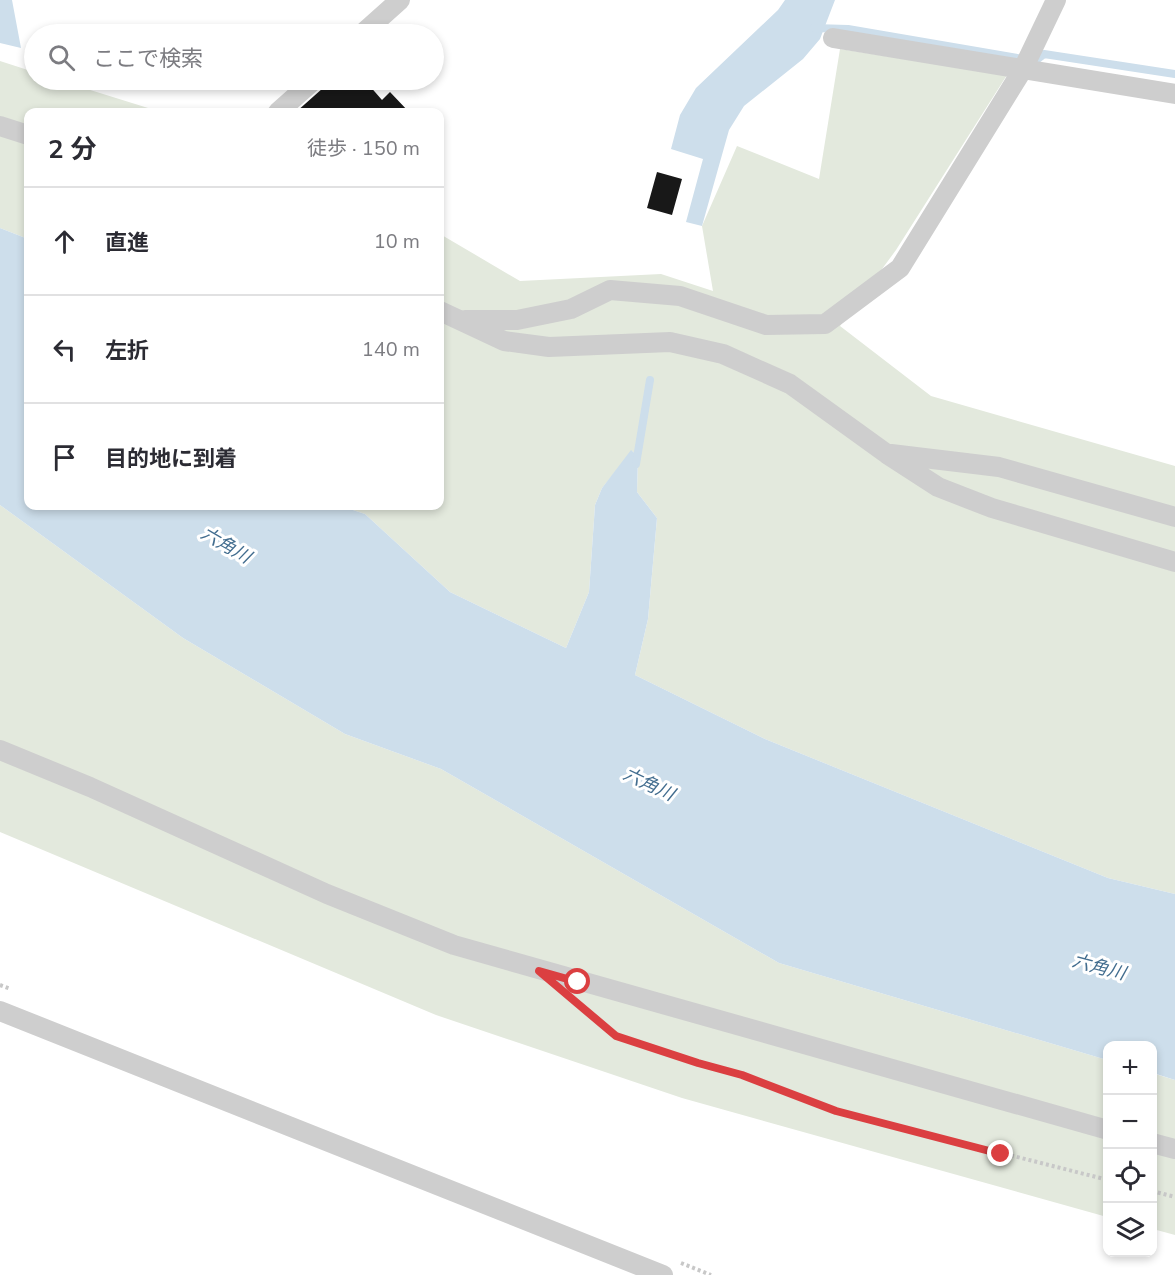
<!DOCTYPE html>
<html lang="ja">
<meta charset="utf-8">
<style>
:root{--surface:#fff;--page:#f2f2f3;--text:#2b2b33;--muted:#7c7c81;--line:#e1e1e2}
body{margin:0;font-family:"Nunito Sans","Noto Sans JP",sans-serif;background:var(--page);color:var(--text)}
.controls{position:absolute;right:18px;bottom:18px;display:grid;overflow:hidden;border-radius:12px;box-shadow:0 3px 9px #0003}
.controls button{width:54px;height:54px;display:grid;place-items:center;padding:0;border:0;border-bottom:2px solid var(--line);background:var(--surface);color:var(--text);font:30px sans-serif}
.stop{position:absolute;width:18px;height:18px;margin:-14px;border:4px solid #db3f41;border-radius:50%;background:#fff}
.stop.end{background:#db3f41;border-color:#fff;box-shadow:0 2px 6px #0008}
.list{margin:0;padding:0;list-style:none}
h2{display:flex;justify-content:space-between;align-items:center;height:78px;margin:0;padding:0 24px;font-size:26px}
h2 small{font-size:20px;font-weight:400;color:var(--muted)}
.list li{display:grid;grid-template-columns:39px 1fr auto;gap:18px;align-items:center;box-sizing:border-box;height:108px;padding:0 24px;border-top:2px solid var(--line)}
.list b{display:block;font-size:22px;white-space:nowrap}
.list em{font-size:20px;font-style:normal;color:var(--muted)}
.icon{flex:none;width:33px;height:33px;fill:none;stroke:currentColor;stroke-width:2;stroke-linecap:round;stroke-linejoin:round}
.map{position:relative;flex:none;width:1175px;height:1275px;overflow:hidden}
.search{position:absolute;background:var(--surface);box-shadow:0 3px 9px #0003;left:24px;top:24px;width:420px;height:66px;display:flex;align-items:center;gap:15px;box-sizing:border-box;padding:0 21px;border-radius:33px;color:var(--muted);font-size:22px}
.panel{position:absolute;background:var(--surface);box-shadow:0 3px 9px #0003;left:24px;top:108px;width:420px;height:402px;border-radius:12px}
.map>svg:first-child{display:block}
</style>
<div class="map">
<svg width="1175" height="1275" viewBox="0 0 1175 1275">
<rect width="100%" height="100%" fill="#fff"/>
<path fill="#e3e9dd" d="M 840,49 L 1007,75 L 896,250 L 840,326 L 931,396 L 1175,466 L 1175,894 L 1108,878 L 765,739 L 635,675 L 648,619 L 657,518 L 637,492 L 638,456 L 632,451 L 602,488 L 595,505 L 589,592 L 566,648 L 450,592 L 365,514 L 341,506 L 440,506 L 440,234 L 520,281 L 661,274 L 713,291 L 702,226 L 737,146 L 819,179 Z
M 0,61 L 34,72 L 34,80 L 58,80 L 161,112 L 28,112 L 28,239 L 0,228 Z
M 0,505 L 183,638 L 345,734 L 441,769 L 779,963 L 1107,1060 L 1107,1217 L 682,1098 L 436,1015 L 0,832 Z
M 1152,1073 L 1175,1080 L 1175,1235 L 1153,1229 Z"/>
<path fill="#cddeeb" d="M 0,0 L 12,0 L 21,48 L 0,43 Z
M 785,0 L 835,0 L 820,39 L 803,59 L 744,106 L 729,130 L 702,226 L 686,222 L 703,159 L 671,149 L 680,115 L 696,88 L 778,10 Z
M 0,228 L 28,239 L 28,506 L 341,506 L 365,514 L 450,592 L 566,648 L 589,592 L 595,505 L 602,488 L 631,450 L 638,456 L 637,492 L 657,518 L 648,619 L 635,675 L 765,739 L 1108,878 L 1175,894 L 1175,1080 L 1153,1073 L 1152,1046 L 1108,1046 L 1107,1060 L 779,963 L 441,769 L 345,734 L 183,638 L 0,505 Z"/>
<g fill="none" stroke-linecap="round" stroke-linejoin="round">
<path stroke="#cddeeb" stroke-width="8" d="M 814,28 L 848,29 L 1035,61 L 1044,54 L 1175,74
M 636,464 L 650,380"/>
</g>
<path fill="#181818" d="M 392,25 L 401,34 L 381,34 Z
M 332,80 L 373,80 L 368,84 L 382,100 L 390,92 L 409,112 L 296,112 Z
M 657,172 L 682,179 L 672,215 L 647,208 Z"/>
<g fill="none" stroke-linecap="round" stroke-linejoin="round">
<path stroke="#c8c8c8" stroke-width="4" stroke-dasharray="3 3" stroke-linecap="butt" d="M 0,985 L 11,989
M 579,1004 L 616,1036 L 742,1075 L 836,1111 L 1108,1180
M 1152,1191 L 1175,1197
M 681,1263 L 711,1275"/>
<path stroke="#cecece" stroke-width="20" d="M 362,34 L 400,0
M 833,38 L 1175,94
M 278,112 L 314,80
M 0,126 L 28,135
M 440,311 L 504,341 L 549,347 L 670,342 L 723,354 L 790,384 L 887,454 L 938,487 L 992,508 L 1175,562
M 465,320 L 517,320 L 571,309 L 610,290 L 680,296 L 766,325 L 825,324 L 900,268 L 1023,69 L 1056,0
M 891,454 L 999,467 L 1175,517
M 0,750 L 90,787 L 327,894 L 454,945 L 1108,1130
M 0,1011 L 663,1275
M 1152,1143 L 1175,1149"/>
</g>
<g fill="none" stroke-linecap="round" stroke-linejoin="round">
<path stroke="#db3f41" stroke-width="8" d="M 578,982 L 539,971 L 616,1036 L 698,1063 L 742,1075 L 836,1111 L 1001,1154"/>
</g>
<g text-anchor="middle" stroke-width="6" stroke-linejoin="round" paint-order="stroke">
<g font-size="18" font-style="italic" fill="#426d8f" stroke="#fff">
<text transform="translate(226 545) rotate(30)" y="6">六角川</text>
<text transform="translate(649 784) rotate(25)" y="6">六角川</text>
<text transform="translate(1099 967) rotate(15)" y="6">六角川</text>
</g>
</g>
</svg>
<div class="controls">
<button>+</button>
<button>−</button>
<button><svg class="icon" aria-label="locate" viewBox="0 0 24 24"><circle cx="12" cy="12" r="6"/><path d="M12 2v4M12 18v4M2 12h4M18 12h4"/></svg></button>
<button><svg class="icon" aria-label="layers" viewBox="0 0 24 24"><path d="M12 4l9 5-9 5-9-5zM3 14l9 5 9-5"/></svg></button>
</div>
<div class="stop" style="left:578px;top:982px"></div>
<div class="stop end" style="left:1001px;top:1154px"></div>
<div class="search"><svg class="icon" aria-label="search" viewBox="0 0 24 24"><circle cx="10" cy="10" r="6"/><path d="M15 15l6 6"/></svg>ここで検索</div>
<section class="panel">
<h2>2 分<small>徒歩 · 150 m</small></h2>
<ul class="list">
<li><svg class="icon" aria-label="ahead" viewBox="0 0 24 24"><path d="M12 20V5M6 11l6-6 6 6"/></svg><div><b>直進</b></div><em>10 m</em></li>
<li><svg class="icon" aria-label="left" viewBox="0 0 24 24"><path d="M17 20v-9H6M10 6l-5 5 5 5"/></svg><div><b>左折</b></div><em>140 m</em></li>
<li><svg class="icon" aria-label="arrive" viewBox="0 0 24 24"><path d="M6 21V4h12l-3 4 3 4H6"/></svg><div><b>目的地に到着</b></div></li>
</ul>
</section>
</div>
